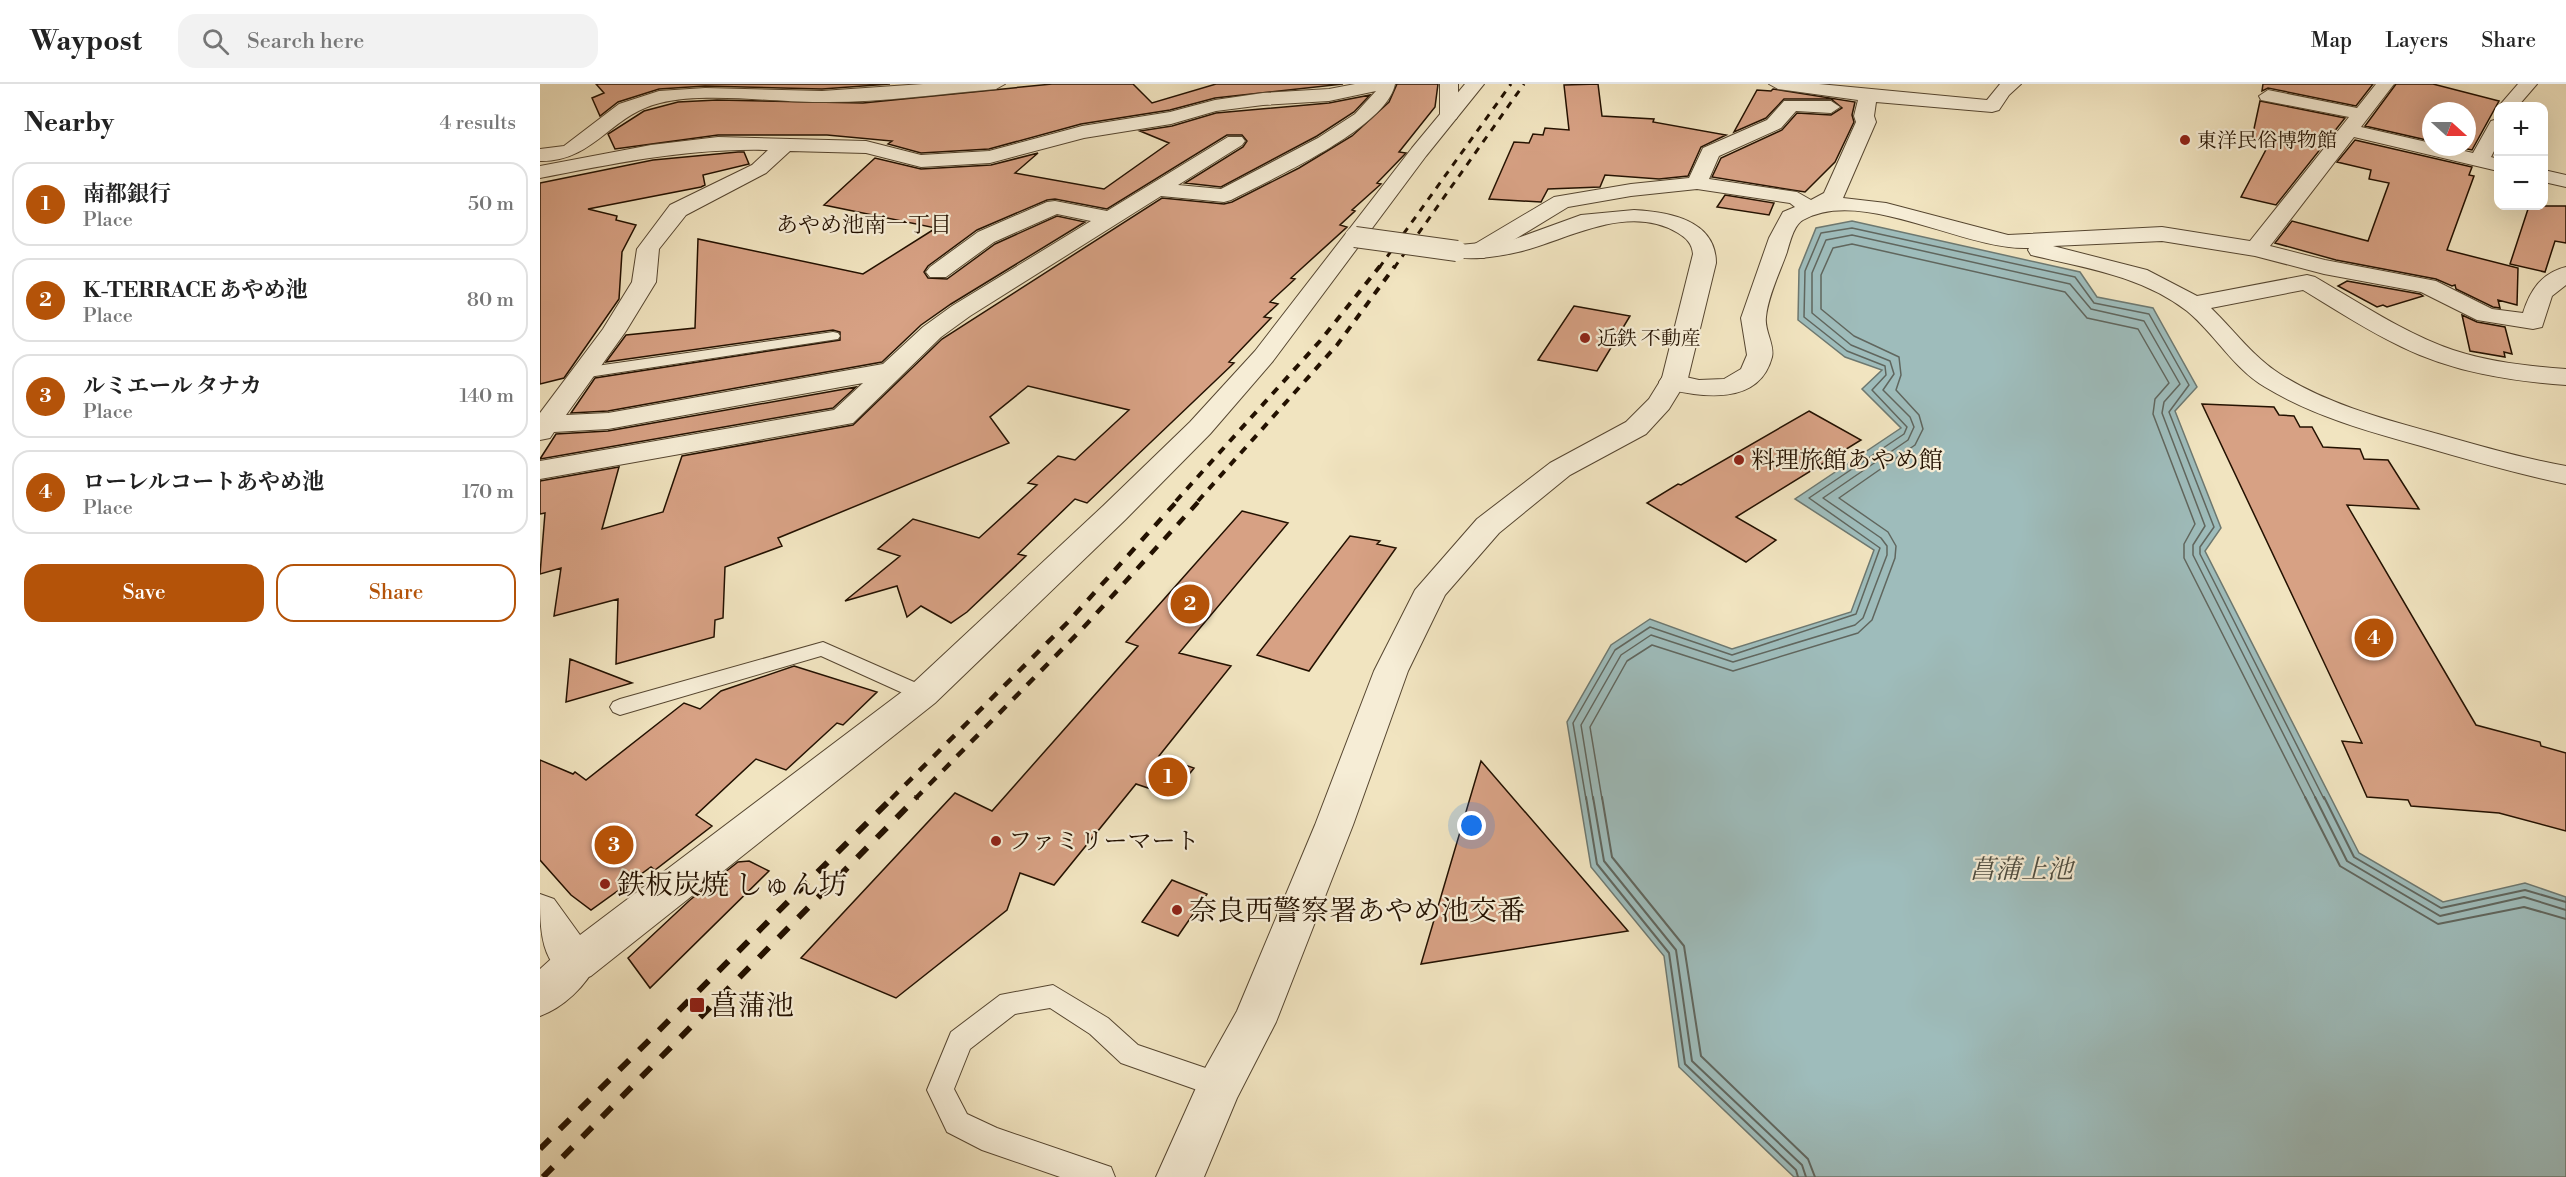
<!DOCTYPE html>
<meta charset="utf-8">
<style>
:root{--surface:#fff;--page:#f2f2f2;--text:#222;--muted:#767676;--line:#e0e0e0;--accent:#b45309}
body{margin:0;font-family:"Libre Bodoni","Noto Serif JP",serif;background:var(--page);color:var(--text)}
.controls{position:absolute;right:18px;top:18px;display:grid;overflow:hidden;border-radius:12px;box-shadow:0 6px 24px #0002}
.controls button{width:54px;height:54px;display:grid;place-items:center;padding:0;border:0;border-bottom:2px solid var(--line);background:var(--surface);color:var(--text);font:30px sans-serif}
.compass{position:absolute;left:1882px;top:18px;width:54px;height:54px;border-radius:50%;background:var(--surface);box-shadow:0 6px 24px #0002;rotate:111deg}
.you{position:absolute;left:932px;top:742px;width:21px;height:21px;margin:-15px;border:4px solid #fff;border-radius:50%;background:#1a73e8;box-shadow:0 0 0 9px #1a73e833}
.badge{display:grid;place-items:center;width:39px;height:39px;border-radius:50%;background:var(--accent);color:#fff;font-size:20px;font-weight:700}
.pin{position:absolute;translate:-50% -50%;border:3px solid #fff;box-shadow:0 2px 6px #0006}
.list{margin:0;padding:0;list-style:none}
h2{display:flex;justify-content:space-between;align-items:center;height:78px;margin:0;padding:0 24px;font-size:26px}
h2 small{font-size:20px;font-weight:400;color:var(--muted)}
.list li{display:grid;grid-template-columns:39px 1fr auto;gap:18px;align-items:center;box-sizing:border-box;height:84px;margin:0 12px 12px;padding:0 12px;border:2px solid var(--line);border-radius:18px}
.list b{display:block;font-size:22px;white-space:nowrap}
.list p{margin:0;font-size:20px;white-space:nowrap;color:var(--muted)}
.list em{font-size:20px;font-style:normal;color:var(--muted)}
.actions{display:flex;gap:12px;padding:18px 24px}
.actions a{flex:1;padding:14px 0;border:2px solid var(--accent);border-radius:18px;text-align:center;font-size:21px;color:var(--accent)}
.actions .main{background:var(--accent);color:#fff}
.icon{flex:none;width:33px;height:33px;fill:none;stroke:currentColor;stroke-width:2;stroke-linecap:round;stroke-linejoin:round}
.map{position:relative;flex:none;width:2026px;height:1093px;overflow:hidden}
header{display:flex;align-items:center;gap:36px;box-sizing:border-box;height:84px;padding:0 30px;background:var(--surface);border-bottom:2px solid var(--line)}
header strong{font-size:28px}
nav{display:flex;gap:33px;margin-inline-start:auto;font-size:21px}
.search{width:420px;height:54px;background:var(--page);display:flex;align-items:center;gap:15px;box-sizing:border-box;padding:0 21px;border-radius:18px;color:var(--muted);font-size:22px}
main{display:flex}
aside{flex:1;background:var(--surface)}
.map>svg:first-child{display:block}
</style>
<header>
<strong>Waypost</strong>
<div class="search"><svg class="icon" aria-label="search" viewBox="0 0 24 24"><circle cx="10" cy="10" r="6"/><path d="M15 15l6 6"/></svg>Search here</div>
<nav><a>Map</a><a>Layers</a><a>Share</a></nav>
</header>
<main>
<aside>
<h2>Nearby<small>4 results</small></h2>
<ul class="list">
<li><span class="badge">1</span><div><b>南都銀行</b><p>Place</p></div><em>50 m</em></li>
<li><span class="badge">2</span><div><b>K-TERRACE あやめ池</b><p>Place</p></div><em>80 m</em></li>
<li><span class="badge">3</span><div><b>ルミエール タナカ</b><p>Place</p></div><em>140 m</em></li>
<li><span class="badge">4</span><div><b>ローレルコートあやめ池</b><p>Place</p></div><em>170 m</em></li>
</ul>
<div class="actions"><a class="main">Save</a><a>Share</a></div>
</aside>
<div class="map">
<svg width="2026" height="1093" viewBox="0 0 2026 1093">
<rect width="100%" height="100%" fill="#f1e4c0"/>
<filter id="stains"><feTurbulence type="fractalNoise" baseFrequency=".00333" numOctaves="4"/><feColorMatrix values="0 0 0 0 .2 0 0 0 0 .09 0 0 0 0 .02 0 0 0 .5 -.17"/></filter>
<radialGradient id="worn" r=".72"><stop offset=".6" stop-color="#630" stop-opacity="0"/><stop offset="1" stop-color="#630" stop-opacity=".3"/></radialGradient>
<path fill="#9ebcbb" stroke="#6d7870" stroke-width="1.5" d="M 1312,137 L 1540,188 L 1557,213 L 1613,224 L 1657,303 L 1635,327 L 1681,444 L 1665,467 L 1819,769 L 1903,818 L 1985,799 L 2026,813 L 2026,1093 L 1254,1093 L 1139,983 L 1124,872 L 1051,783 L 1027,638 L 1071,561 L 1110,535 L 1192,565 L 1311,528 L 1334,466 L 1255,415 L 1361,344 L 1322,305 L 1342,286 L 1305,273 L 1258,236 L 1259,186 L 1276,144 Z"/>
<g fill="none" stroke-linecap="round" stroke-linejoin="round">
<path stroke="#60665e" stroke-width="1.5" d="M 1046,715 L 1033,639 L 1075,566 L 1110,543 L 1192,571 L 1316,530 L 1340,464 L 1269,414 L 1364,350 L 1367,343 L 1332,306 L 1346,291 L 1345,282 L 1307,267 L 1264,233 L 1265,187 L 1281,149 L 1312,144 L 1535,193 L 1554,219 L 1609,230 L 1649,301 L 1629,328 L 1674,443 L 1660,463 L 1660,470 L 1784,715
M 1053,715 L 1041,641 L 1081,571 L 1111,551 L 1193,578 L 1315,541 L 1323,534 L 1347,471 L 1347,462 L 1341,454 L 1283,414 L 1368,356 L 1374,343 L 1370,333 L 1343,306 L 1354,290 L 1350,277 L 1311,261 L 1272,229 L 1272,189 L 1286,156 L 1312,151 L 1530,200 L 1551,225 L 1604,237 L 1640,300 L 1624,318 L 1622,329 L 1665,442 L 1653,461 L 1653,471 L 1776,715
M 1062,715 L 1050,643 L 1087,577 L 1112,561 L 1193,587 L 1318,549 L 1332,536 L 1355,474 L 1356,462 L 1348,448 L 1299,414 L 1375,361 L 1383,345 L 1379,331 L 1356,306 L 1361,291 L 1359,273 L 1314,252 L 1281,225 L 1281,191 L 1293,164 L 1312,160 L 1525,208 L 1547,234 L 1598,245 L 1629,299 L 1615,315 L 1613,330 L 1655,440 L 1644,460 L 1644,474 L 1766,715"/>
<path stroke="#60665e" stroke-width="2" d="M 1046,713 L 1057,780 L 1129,869 L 1145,980 L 1256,1086 L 1258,1093
M 1053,713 L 1064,777 L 1136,866 L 1152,977 L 1262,1081 L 1266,1093
M 1062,713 L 1072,773 L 1144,862 L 1161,972 L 1268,1075 L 1275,1093
M 1765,713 L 1800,782 L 1898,840 L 1984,823 L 2026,835
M 1775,713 L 1807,777 L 1900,832 L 1984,813 L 2026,826
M 1784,713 L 1814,773 L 1901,824 L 1985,806 L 2026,818"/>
</g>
<path fill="#d7a184" stroke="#231100" stroke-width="1.5" d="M 56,0 L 350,0 L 282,5 L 165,2 L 119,5 L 78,18 L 60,32 L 52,14 L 64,9 Z
M 512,0 L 593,0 L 612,19 L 676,0 L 803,0 L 675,14 L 630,26 L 541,40 L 449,65 L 381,69 L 348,60 L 352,57 L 287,51 L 178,51 L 75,65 L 68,50 L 104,27 L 138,18 L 177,16 L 323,19 Z
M 857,0 L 898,0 L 895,23 L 859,68 L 866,69 L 837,99 L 841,100 L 812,126 L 815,127 L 800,141 L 807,143 L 751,194 L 755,195 L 730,218 L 738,220 L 724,233 L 731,234 L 689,278 L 694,279 L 547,419 L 535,415 L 478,470 L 486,472 L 427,528 L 411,539 L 381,522 L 367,533 L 357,502 L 305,517 L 360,472 L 338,465 L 373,435 L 439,454 L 497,401 L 488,399 L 518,372 L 535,376 L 589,326 L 488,302 L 450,333 L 469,359 L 238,454 L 242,462 L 185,483 L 183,534 L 175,536 L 174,553 L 76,580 L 78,515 L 14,532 L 21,484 L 0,490 L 5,429 L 0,430 L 0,397 L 79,383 L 62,445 L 123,428 L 142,372 L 313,341 L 402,255 L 622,114 L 684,120 L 692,118 L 759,84 L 812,52 L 849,18 Z
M 1058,0 L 1062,32 L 1114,35 L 1113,38 L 1186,51 L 1161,63 L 1148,92 L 1119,95 L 1065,91 L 1060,103 L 1008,105 L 1001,118 L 949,115 L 974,58 L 989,59 L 993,50 L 1003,51 L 1005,44 L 1029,46 L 1024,1 Z
M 1723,0 L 1833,0 L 1816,22 L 1728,4 L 1722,7 Z
M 1856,0 L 1893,0 L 1959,17 L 1932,66 L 1917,63 L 1927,63 L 1927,27 L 1891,27 L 1891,57 L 1825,42 Z
M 1233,5 L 1315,18 L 1312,31 L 1314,38 L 1295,78 L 1265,108 L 1172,93 L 1181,74 L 1242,46 L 1257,29 L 1291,31 L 1302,24 L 1291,15 L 1244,15 L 1226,34 L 1194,48 L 1217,6 L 1231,7 Z
M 830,11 L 814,28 L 777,52 L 681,103 L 645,99 L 703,63 L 707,57 L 702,51 L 687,51 L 567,125 L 515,115 L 507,116 L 437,146 L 388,182 L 384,188 L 388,194 L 407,195 L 455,160 L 517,132 L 545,138 L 411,220 L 381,241 L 342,278 L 68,327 L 31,329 L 55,294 L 300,256 L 300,248 L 293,246 L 66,278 L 86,251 L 155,244 L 158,155 L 323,190 L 396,144 L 284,121 L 335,74 L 381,85 L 451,81 L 498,69 L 475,89 L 564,105 L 629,59 L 600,47 L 632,42 L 676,29 L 789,19 Z
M 1720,17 L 1805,34 L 1736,121 L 1701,113 L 1730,58 L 1712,54 Z
M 1815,56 L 1932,83 L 1929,91 L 1934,92 L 1907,166 L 1978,184 L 1977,221 L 1958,216 L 1960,224 L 1953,223 L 1916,205 L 1915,201 L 1912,202 L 1896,195 L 1796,176 L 1735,159 L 1752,137 L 1828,157 L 1849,99 L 1829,95 L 1831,86 L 1797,78 Z
M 198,68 L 204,68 L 209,80 L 163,91 L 165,101 L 161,103 L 48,125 L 77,132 L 76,136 L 96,141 L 82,168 L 79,215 L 24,294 L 0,300 L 0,99 L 113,76 Z
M 1185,111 L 1234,119 L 1229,131 L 1177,123 Z
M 1989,122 L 2026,122 L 2026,159 L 2015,157 L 2005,188 L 1970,180 Z
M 1807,197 L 1880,210 L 1883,212 L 1847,223 L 1843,221 L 1837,223 L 1798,202 Z
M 1034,222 L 1090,232 L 1057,287 L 998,276 Z
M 1922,231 L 1937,238 L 1965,243 L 1972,270 L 1964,268 L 1965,273 L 1930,267 Z
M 316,303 L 293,324 L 0,375 L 16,350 L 68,347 Z
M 1662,320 L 1734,323 L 1739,331 L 1754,332 L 1760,343 L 1772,343 L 1783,363 L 1820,365 L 1824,375 L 1848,376 L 1879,425 L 1807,421 L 1936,641 L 2000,658 L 2001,662 L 2026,669 L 2026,747 L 1959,729 L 1871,722 L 1868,716 L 1827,713 L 1802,657 L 1822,659 Z
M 1269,327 L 1321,356 L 1196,433 L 1236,456 L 1206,478 L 1107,419 L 1138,400 L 1141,401 Z
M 702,427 L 748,439 L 639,569 L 691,582 L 619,672 L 654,684 L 632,712 L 596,700 L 514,801 L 480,789 L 467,826 L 356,914 L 261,874 L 415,709 L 452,727 L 598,562 L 586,558 Z
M 810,452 L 840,457 L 837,460 L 856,464 L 769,587 L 717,571 Z
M 30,575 L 92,599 L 26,618 Z
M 254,582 L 337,608 L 303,641 L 297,639 L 246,686 L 216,675 L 156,731 L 172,742 L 115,786 L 111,783 L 51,826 L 31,811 L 0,776 L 0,676 L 33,690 L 35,688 L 46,696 L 144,619 L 160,625 L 181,607 Z
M 941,677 L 1088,847 L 881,880 Z
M 209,777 L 229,787 L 110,904 L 88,874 L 150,816 L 198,778 Z
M 632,796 L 667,810 L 638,852 L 602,838 Z"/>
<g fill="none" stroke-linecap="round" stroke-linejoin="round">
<defs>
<path id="service" d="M 293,248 L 298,249 L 300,252 L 298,255 L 42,294 L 34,289 L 42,284 Z
M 283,558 L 390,605 L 393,610 L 390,615 L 383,618 L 376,615 L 281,572 L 80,631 L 73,628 L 70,623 L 73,618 L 80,615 Z
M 513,901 L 568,934 L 598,961 L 689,992 L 693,1001 L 689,1010 L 680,1014 L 581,979 L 550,950 L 510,924 L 475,930 L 430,965 L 414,1005 L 427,1030 L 457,1044 L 571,1083 L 575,1093 L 520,1093 L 442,1066 L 407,1048 L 387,1006 L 411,948 L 460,911 Z"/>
<path id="minor" d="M 383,0 L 465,0 L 456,5 C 398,10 337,19 279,18 C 232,18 164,8 120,19 C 70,31 54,78 0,77 L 0,65 L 24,62 L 79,20 L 119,7 L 165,4 L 282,7 Z
M 815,0 L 855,0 C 847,44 731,95 691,116 L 684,118 L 621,112 L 430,232 L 401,253 L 313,339 L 0,395 L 0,377 L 294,326 L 323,299 L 68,345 L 14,348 L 10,354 L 0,356 L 0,329 L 63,245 L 92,198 L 97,165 L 130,121 L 212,81 L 228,66 C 147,64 78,79 0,94 L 0,82 L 111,61 L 178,53 L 326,57 L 381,71 L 449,67 L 542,42 L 630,28 L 675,16 L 723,9 L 789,5 ZM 836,7 L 815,30 L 778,54 L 681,105 L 638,101 L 702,61 L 705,57 L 702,53 L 688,53 L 567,127 L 515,117 L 507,118 L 438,148 L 390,183 L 386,188 L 390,193 L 406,193 L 454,158 L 517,130 L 551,137 L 412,222 L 383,243 L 343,280 L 68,329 L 26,331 L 86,247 L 116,198 L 119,165 L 146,131 L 226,89 L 250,67 L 326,69 L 381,83 L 450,79 L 544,54 L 631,40 L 676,27 L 723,21 L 789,17 Z
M 900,0 L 918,0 L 918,31 L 916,35 L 902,35 L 900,31 Z
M 1229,0 L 1279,0 L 1447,16 L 1460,0 L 1481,0 L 1469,11 L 1459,26 L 1452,28 L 1336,18 L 1334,32 L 1336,38 L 1303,114 L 1346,119 L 1468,151 L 1622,143 L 1710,157 L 1809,33 L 1721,16 L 1719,12 L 1728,6 L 1817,24 L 1836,0 L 1854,0 L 1821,43 L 1891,59 L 1891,63 L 1907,63 L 1933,69 L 1951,37 L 1958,35 L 1958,59 L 1951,73 L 1958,75 L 1958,87 L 1814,53 L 1730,162 L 1785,176 L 1896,197 L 1952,225 L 1983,229 C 1990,207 2001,189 2026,183 L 2026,201 L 2012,212 L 2002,243 L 1993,245 L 1937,236 L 1881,208 L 1784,190 L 1715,172 L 1622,157 L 1513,162 L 1607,186 L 1657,212 L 1767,191 L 1775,193 C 1820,219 1864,249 1913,266 C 1949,278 1988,282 2026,285 L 2026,301 C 1970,297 1913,288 1862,263 C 1828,247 1796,226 1763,206 L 1671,224 C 1694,246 1713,273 1740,290 C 1787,320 1844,335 1898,350 C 1940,362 1982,374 2026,382 L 2026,400 C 1977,390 1929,376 1881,362 C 1827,347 1773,332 1725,303 C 1693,284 1675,250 1647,227 C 1602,192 1545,184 1491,171 L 1488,166 L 1489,164 C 1425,167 1321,102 1263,136 C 1254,141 1250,158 1247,168 C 1240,188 1228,212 1226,233 C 1224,246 1235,261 1232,273 C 1219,323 1160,313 1123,304 L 1119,298 L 1123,292 L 1132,290 L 1159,296 L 1184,295 L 1201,285 L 1207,271 L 1201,234 L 1229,154 L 1243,128 L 1255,123 L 1250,119 L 1157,105 L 1091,112 L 1028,123 L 944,174 L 928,174 L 925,169 L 928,164 L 1014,113 L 1091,100 L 1149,94 L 1163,64 L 1227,36 L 1244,17 L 1291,17 L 1300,23 L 1291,29 L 1256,27 L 1241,44 L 1179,72 L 1169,95 L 1257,108 L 1271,116 L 1284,109 L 1316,38 L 1314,32 L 1318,16 L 1238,5 Z
M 1978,0 L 1997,0 L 1978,22 L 1959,22 Z
M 2004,86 L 2026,91 L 2026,103 L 2004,98 Z
M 36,860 L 51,866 L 57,879 C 46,902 23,924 0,932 L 0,885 L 21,866 Z"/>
<path id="tertiary" d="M 925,0 L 944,0 L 886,72 L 733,277 L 670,350 L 585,436 L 395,619 L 51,892 L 36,898 C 0,883 0,846 0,810 L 14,815 L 40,851 L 371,601 L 563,422 L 650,338 L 715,267 L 872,64 Z
M 1094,126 C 1129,128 1176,136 1176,179 L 1148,294 L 1129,325 L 1106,350 L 1030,391 L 959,449 L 905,511 L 868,587 L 813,741 L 736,938 L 697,1014 L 664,1093 L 616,1093 L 664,986 L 697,927 L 775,741 L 834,587 L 875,506 L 937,435 L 1010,379 L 1086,338 L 1109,315 L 1122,294 L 1153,170 C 1152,159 1146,154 1138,149 C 1087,118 1026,157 978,168 C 955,173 931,177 909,172 L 906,167 L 909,162 L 972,156 L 1041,131 Z"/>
</defs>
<use href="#service" stroke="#564630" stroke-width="2"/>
<use href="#minor" stroke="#564630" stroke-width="2"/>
<use href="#tertiary" stroke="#564630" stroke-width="2"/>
<use href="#service" fill="#f6edd6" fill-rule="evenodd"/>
<use href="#minor" fill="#f6edd6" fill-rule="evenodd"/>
<use href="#tertiary" fill="#f6edd6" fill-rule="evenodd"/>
<path stroke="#231100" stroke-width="3" stroke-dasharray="7 7" stroke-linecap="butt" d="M 839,184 L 971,0
M 854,184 L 984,0"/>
<path stroke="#231100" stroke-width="4" stroke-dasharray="8 8" stroke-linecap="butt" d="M 636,417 L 780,257 L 840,182
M 658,417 L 797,261 L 855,182"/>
<path stroke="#231100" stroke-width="4.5" stroke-dasharray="10 10" stroke-linecap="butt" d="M 351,715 L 528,538 L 638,416
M 375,715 L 543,544 L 660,416"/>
<path stroke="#231100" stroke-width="6" stroke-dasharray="14 14" stroke-linecap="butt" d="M 0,1065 L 353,713
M 3,1093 L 377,713"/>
<defs>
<path id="tertiary-bridge" d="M 815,153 L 917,167"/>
</defs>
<use href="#tertiary-bridge" stroke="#564630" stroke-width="22" stroke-linecap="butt"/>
<use href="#tertiary-bridge" stroke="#f6edd6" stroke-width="20"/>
</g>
<g fill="#8f2418" stroke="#f6edd6" stroke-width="2">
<circle cx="1645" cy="56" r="6"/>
<circle cx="1045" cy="254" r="6"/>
<circle cx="1199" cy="376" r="6"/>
<circle cx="456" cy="757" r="6"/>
<circle cx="65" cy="800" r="6"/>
<circle cx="637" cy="826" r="6"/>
<rect x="149" y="913" width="16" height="16" rx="3"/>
</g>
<g text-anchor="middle" stroke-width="4.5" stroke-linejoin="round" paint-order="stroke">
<g font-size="20" fill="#231100" stroke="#f6edd6" text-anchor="start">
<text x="1657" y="63">東洋民俗博物館</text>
<text x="1057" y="261">近鉄 不動産</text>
</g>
<g font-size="22" fill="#231100" stroke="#f6edd6">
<text x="324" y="148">あやめ池南一丁目</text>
</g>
<g font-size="24" fill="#231100" stroke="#f6edd6" text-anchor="start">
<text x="1211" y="384">料理旅館あやめ館</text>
<text x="468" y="765">ファミリーマート</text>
</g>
<g font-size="26" font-style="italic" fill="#4e4d41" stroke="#f6edd6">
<text x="1481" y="794">菖蒲上池</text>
</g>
<g font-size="28" fill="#231100" stroke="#f6edd6" text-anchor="start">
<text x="77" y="810">鉄板炭焼 しゅん坊</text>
<text x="649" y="836">奈良西警察署あやめ池交番</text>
<text x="170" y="931">菖蒲池</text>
</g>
</g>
<rect width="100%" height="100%" filter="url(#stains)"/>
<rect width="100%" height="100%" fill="url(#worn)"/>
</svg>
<div class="controls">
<button>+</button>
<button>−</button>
</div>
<svg class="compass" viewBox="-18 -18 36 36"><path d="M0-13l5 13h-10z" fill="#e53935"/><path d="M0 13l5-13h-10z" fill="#767676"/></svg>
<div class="you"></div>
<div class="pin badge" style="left:628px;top:693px">1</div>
<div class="pin badge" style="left:650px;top:520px">2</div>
<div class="pin badge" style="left:74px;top:761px">3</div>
<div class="pin badge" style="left:1834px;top:554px">4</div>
</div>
</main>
